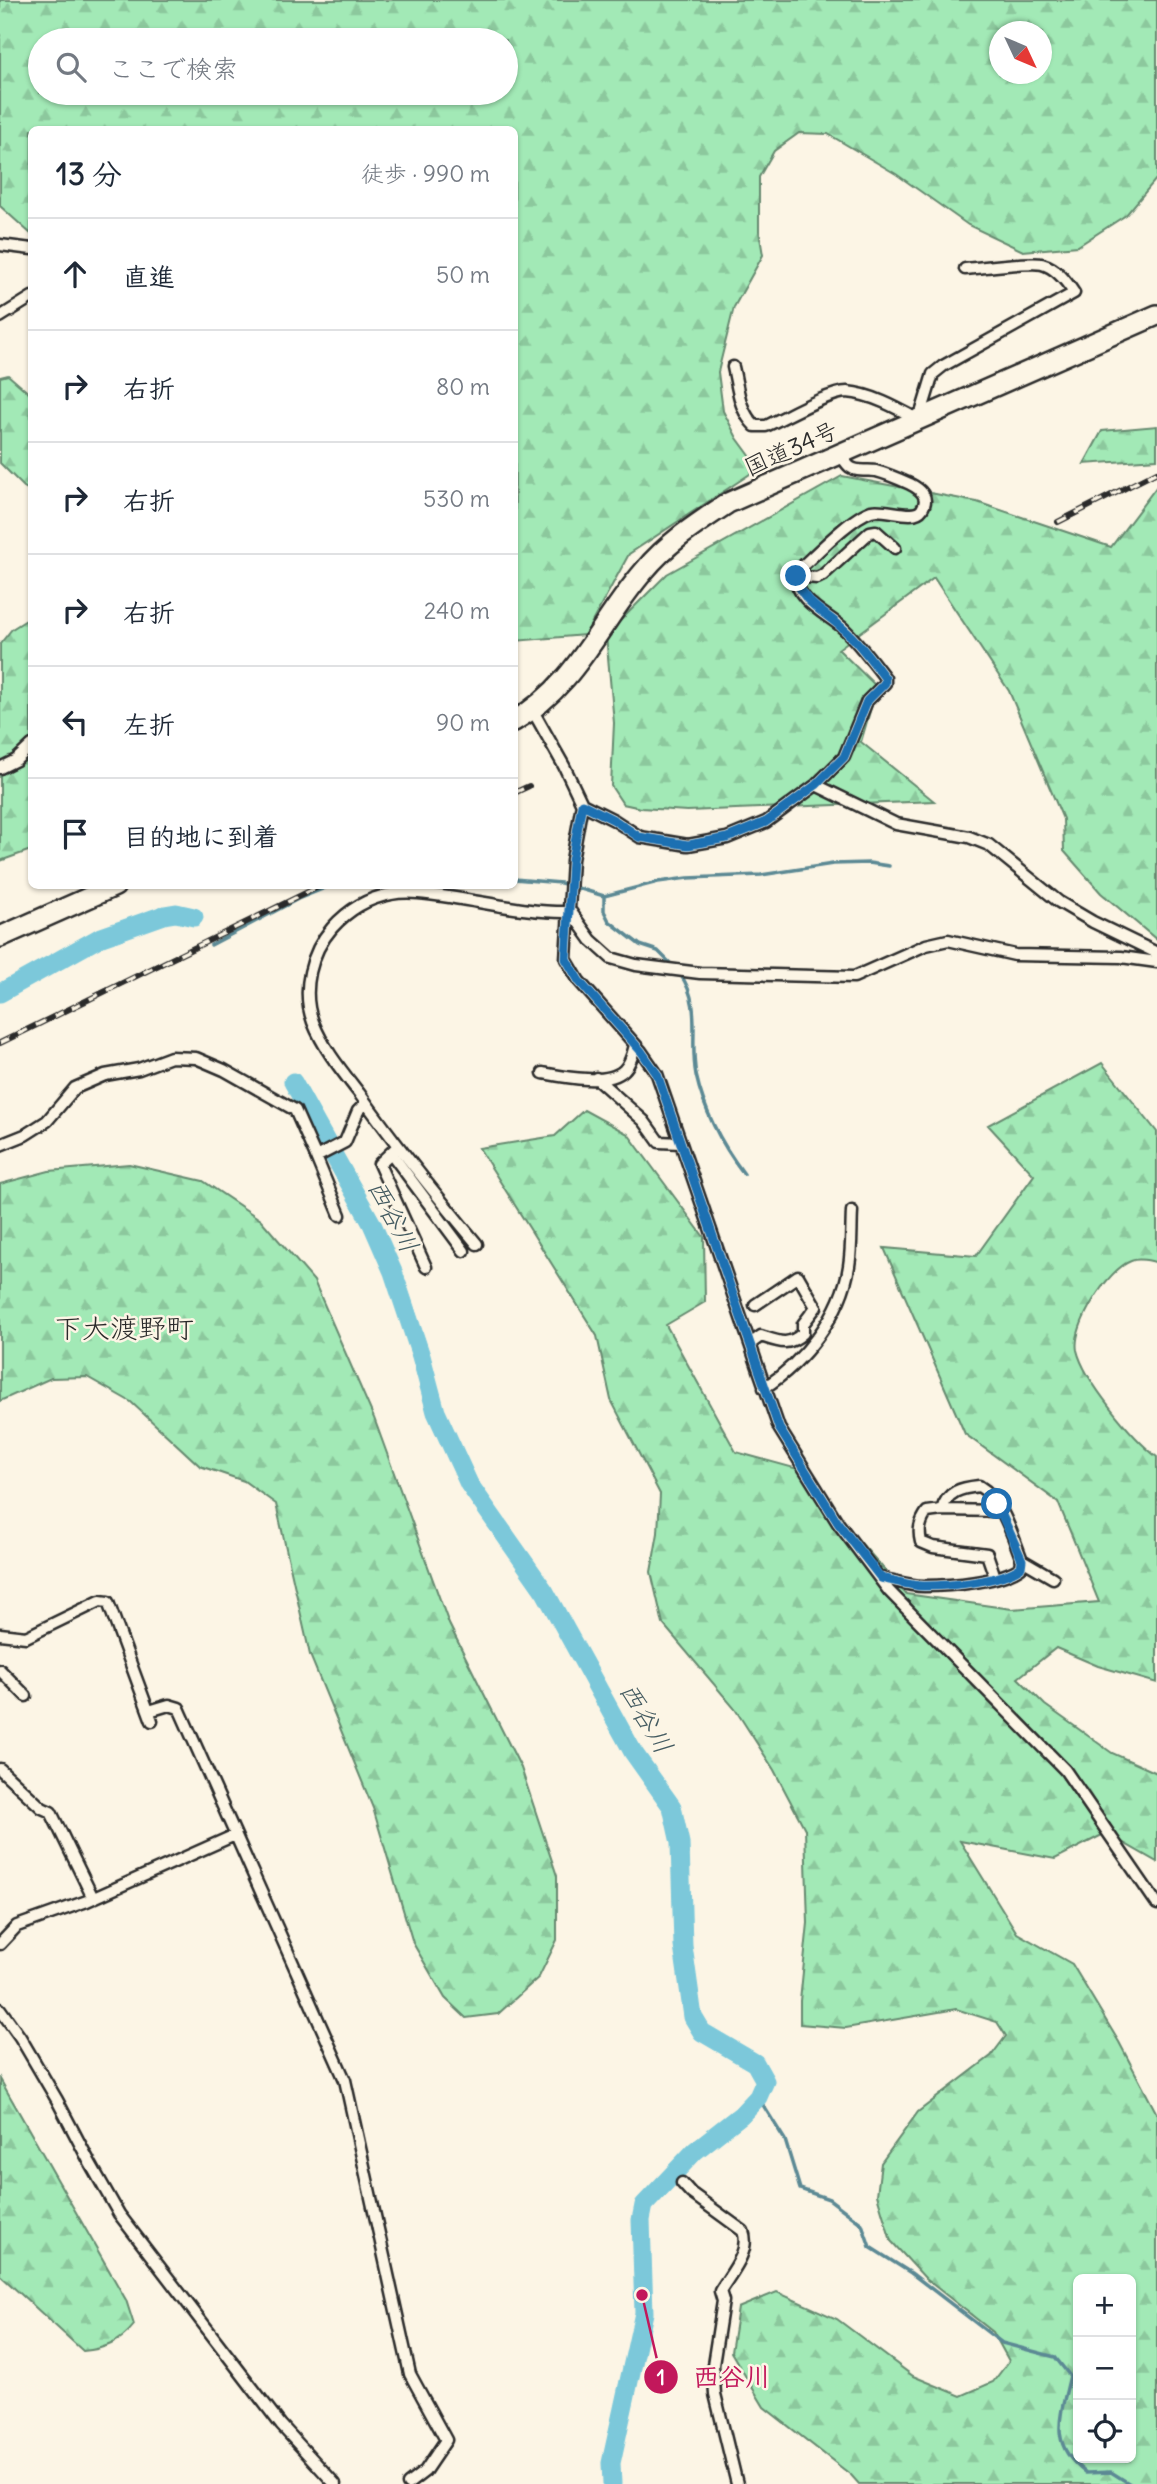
<!DOCTYPE html>
<html lang="ja">
<meta charset="utf-8">
<style>
:root{--surface:#fff;--page:#f6f6f7;--text:#1f2937;--muted:#747a83;--line:#e0e1e3}
body{margin:0;font-family:Delius,"Klee One",sans-serif;background:var(--page);color:var(--text)}
.controls{position:absolute;right:21px;bottom:21px;display:grid;overflow:hidden;border-radius:10px;box-shadow:0 2px 5px #0004}
.controls button{width:63px;height:63px;display:grid;place-items:center;padding:0;border:0;border-bottom:2px solid var(--line);background:var(--surface);color:var(--text);font:35px sans-serif}
.compass{position:absolute;left:989px;top:21px;width:63px;height:63px;border-radius:50%;background:var(--surface);box-shadow:0 2px 5px #0004;rotate:134deg}
.stop{position:absolute;width:21px;height:21px;margin:-16px;border:5px solid #1f6fb2;border-radius:50%;background:#fff}
.stop.end{background:#1f6fb2;border-color:#fff;box-shadow:0 2px 7px #0008}
.list{margin:0;padding:0;list-style:none}
h2{display:flex;justify-content:space-between;align-items:center;height:91px;margin:0;padding:0 28px;font-size:30px}
h2 small{font-size:23px;font-weight:400;color:var(--muted)}
.list li{display:grid;grid-template-columns:46px 1fr auto;gap:21px;align-items:center;box-sizing:border-box;height:112px;padding:0 28px;border-top:2px solid var(--line)}
.list b{display:block;font-size:26px;white-space:nowrap}
.list em{font-size:23px;font-style:normal;color:var(--muted)}
.icon{flex:none;width:38px;height:38px;fill:none;stroke:currentColor;stroke-width:2;stroke-linecap:round;stroke-linejoin:round}
.map{position:relative;flex:none;width:1157px;height:2484px;overflow:hidden}
.search{position:absolute;background:var(--surface);box-shadow:0 2px 5px #0004;left:28px;top:28px;width:490px;height:77px;display:flex;align-items:center;gap:18px;box-sizing:border-box;padding:0 24px;border-radius:38px;color:var(--muted);font-size:26px}
.panel{position:absolute;background:var(--surface);box-shadow:0 2px 5px #0004;left:28px;top:126px;width:490px;height:763px;border-radius:10px}
.map>svg:first-child{display:block}
</style>
<div class="map">
<svg width="1157" height="2484" viewBox="0 0 1157 2484">
<defs>
<pattern id="forest-firs" width="22" height="20" patternUnits="userSpaceOnUse" patternTransform="scale(1.75)"><rect width="22" height="20" fill="#a2e9b6"/><path d="M5 1l3.5 6h-7zM16 11l3.5 6h-7z" fill="#8cc89d"/></pattern>
</defs>
<rect width="100%" height="100%" fill="#fcf5e5"/>
<filter id="ink" filterUnits="userSpaceOnUse"><feTurbulence type="fractalNoise" baseFrequency=".0143" numOctaves="2"/><feDisplacementMap in="SourceGraphic" scale="14" xChannelSelector="R" yChannelSelector="G"/><feConvolveMatrix kernelMatrix="1 2 1 2 8 2 1 2 1" color-interpolation-filters="sRGB"/></filter>
<g filter="url(#ink)">
<path fill="url(#forest-firs)" stroke="#668a70" stroke-width="2" fill-rule="evenodd" d="M 0,0 L 1157,0 L 1157,178 L 1126,215 L 1078,246 L 1023,251 L 968,225 L 896,174 L 828,134 L 799,133 L 774,151 L 759,177 L 759,231 L 763,255 L 734,307 L 718,372 L 723,411 L 737,438 L 759,468 L 629,554 L 585,635 L 515,641 L 514,130 L 32,130 L 31,234 L 0,206 ZM 1000,32 L 1042,32 L 1042,74 L 1000,74 ZM 40,40 L 506,40 L 506,93 L 40,93 Z
M 8,375 L 31,395 L 31,491 L 24,487 L 0,463 L 0,377 Z
M 1157,426 L 1157,459 L 1084,464 L 1102,431 Z
M 842,476 L 977,502 L 1111,547 L 1157,486 L 1157,940 L 1101,893 L 1064,851 L 1063,819 L 1009,691 L 934,578 L 838,649 L 877,687 L 861,742 L 934,801 L 687,811 L 641,808 L 623,804 L 611,786 L 614,723 L 606,635 L 667,574 Z
M 31,617 L 31,850 L 0,861 L 0,644 L 12,629 Z
M 1102,1063 L 1157,1132 L 1157,1263 C 1151,1260 1137,1258 1131,1261 C 1108,1269 1072,1326 1077,1350 C 1084,1380 1132,1438 1157,1457 L 1157,1683 L 1098,1666 L 1056,1648 L 1018,1678 L 1045,1705 L 1112,1753 L 1157,1773 L 1157,1862 L 1106,1833 L 1055,1859 L 960,1841 L 1017,1933 L 1072,1964 L 1119,2042 L 1157,2114 L 1157,2484 L 859,2484 L 851,2475 L 764,2407 L 731,2352 L 738,2308 L 777,2292 L 837,2319 L 913,2376 L 961,2396 L 993,2382 L 1009,2361 L 993,2332 L 926,2279 L 891,2241 L 877,2195 L 881,2163 L 918,2112 L 991,2056 L 1006,2036 L 997,2022 L 956,2009 L 846,2028 L 800,2024 L 800,2001 L 808,1923 L 805,1829 L 774,1770 L 735,1709 L 663,1624 L 651,1572 L 658,1533 L 660,1494 L 611,1400 L 597,1336 L 479,1148 L 555,1136 L 584,1110 L 628,1134 L 704,1237 L 705,1302 L 666,1325 L 736,1452 L 809,1472 L 853,1534 L 906,1594 L 1012,1609 L 1099,1602 L 1058,1502 L 965,1434 L 884,1248 L 976,1256 L 1034,1175 L 988,1125 ZM 1078,2279 L 1131,2279 L 1131,2458 L 1078,2458 Z
M 129,1164 L 203,1181 L 261,1220 L 314,1281 L 374,1418 L 449,1624 L 521,1768 L 557,1876 L 557,1940 L 539,1977 L 498,2014 L 466,2018 L 445,1998 L 413,1943 L 373,1808 L 310,1655 L 276,1504 L 244,1481 L 200,1466 L 131,1402 L 87,1377 L 51,1378 L 0,1401 L 0,1184 L 49,1171 Z
M 0,2079 L 126,2300 L 134,2325 C 120,2343 104,2349 83,2351 L 0,2275 Z"/>
<g fill="none" stroke-linecap="round" stroke-linejoin="round">
<path stroke="#5b8994" stroke-width="3.5" d="M 514,879 L 561,883 L 604,896 L 658,882 L 688,878 L 761,875 L 833,864 L 869,863 L 889,866
M 604,896 L 604,911 L 609,921 L 640,945 L 658,951 L 675,968
M 211,945 L 298,899 L 330,886
M 680,974 C 703,1006 689,1039 696,1075 C 704,1111 722,1145 744,1174
M 758,2097 L 785,2140 L 800,2189 L 829,2199 L 862,2224 L 870,2247 L 911,2273 L 1002,2343 L 1055,2357 L 1070,2376 C 1060,2418 1048,2444 1086,2473 L 1111,2472 L 1130,2484"/>
<path stroke="#7bc8da" stroke-width="19" d="M 0,993 L 99,938 L 164,915 L 176,913 L 194,917
M 293,1082 L 372,1224 L 393,1272 L 421,1356 L 436,1412 L 469,1484 L 545,1592 L 633,1752 L 672,1807 L 680,1843 L 683,1946 L 693,2017 L 702,2032 L 755,2063 L 765,2081 L 758,2097 L 741,2115 L 695,2151 L 644,2205 L 641,2220 L 644,2313 L 611,2463 L 612,2484"/>
<defs>
<path id="street" d="M 0,245 L 32,249
M 0,317 L 32,297
M 733,367 C 738,388 739,411 755,426 L 766,426 C 784,418 829,392 847,392 C 872,394 897,408 919,420 L 933,374 L 943,366 L 1074,293 C 1067,282 1057,268 1042,264 C 1029,261 981,268 965,269
M 796,576 L 817,578 L 823,575 L 870,532 L 876,531 L 895,548
M 533,711 L 564,766 L 582,804 L 572,860 L 566,959 L 579,981 L 641,1051 L 657,1074 L 779,1428 L 838,1523 L 889,1591 L 1065,1770 L 1157,1904
M 0,768 L 16,760 L 32,745
M 816,785 L 844,757 L 867,701 L 885,683 L 885,678 C 872,661 859,643 843,628 C 827,614 792,599 796,572 C 814,556 850,518 871,511 C 885,507 914,521 922,509 C 930,497 920,489 910,484 C 899,479 888,474 876,471 C 867,469 858,473 850,467 C 846,464 843,458 840,454
M 582,804 L 614,820 L 640,837 L 688,845 L 727,838 L 766,822 L 816,785 L 896,824 L 969,837 L 989,845 L 1059,902 L 1093,922 L 1157,953
M 571,912 L 591,940 L 611,958 L 636,965 L 700,973 L 854,977 L 926,945 L 948,940 L 1015,955 L 1121,957 L 1157,962
M 543,1073 C 564,1077 608,1086 624,1070 C 631,1063 633,1053 635,1045
M 596,1078 L 644,1121 L 659,1142 L 681,1143
M 0,1145 L 25,1135 L 47,1121 L 75,1088 L 105,1075 L 139,1069 L 171,1057 L 196,1058 L 224,1070 L 295,1110 L 316,1157
M 397,1147 L 379,1164 L 426,1267
M 391,1153 L 464,1251
M 340,1215 L 316,1157 L 345,1142 L 358,1111 L 366,1103
M 477,1244 C 436,1195 396,1145 359,1093 C 342,1071 323,1048 313,1022 C 301,990 311,952 332,928 C 348,910 368,898 391,894 C 411,890 435,895 455,898 C 493,904 532,913 571,912
M 750,1344 L 761,1336 C 779,1342 788,1347 803,1333 L 803,1324 L 816,1307 L 798,1276 L 755,1305
M 764,1388 C 804,1362 842,1314 849,1266 C 852,1248 851,1229 852,1211
M 942,1510 L 927,1512 C 920,1522 918,1530 921,1542 L 933,1547 L 987,1554 L 995,1577
M 1022,1560 L 1053,1578
M 881,1578 C 895,1581 910,1586 924,1586 C 950,1586 1001,1582 1021,1567 L 1022,1560 C 1012,1535 1003,1500 979,1486 C 961,1488 947,1491 942,1510 L 1001,1511
M 0,1634 L 26,1637 L 100,1601 L 108,1602 L 152,1721
M 0,1670 L 26,1696
M 149,1711 L 169,1705 L 179,1708 L 345,2080 L 410,2374 L 446,2440 L 425,2471 L 408,2484
M 0,1769 L 42,1808 L 51,1812 L 93,1898
M 0,1944 L 17,1926 L 87,1901 L 235,1835
M 0,2009 L 20,2037 L 57,2100 L 90,2163 L 119,2214 L 281,2425 L 335,2484
M 682,2183 L 691,2193 L 743,2231 C 751,2252 730,2274 720,2291 L 723,2301 L 713,2365 L 715,2394 L 737,2484"/>
<path id="highway" d="M 514,721 C 577,685 599,623 644,571 C 668,542 698,523 728,503 L 1157,315
M 0,937 L 115,886"/>
</defs>
<use href="#street" stroke="#2b2b2b" stroke-width="15"/>
<use href="#highway" stroke="#2b2b2b" stroke-width="24"/>
<use href="#street" stroke="#fcf5e5" stroke-width="10"/>
<use href="#highway" stroke="#fcf5e5" stroke-width="19"/>
<defs>
<path id="rail" d="M 1058,522 L 1157,472
M 514,793 L 529,786
M 0,1043 L 320,886"/>
</defs>
<use href="#rail" stroke="#2b2b2b" stroke-width="6"/>
<use href="#rail" stroke="#fcf5e5" stroke-width="3.5" stroke-dasharray="10" stroke-linecap="butt"/>
</g>
</g>
<g fill="none" stroke-linecap="round" stroke-linejoin="round" filter="url(#ink)">
<path stroke="#1f6fb2" stroke-width="9" d="M 796,576 C 801,603 824,611 842,628 C 859,642 872,661 885,678 L 885,683 L 867,701 L 844,757 L 816,785 L 766,822 L 727,838 L 688,845 L 639,837 L 614,820 L 582,804 L 572,860 L 566,959 L 579,981 L 641,1051 L 657,1074 L 779,1428 L 838,1523 L 881,1578 C 895,1581 911,1586 924,1586 C 950,1586 1001,1582 1021,1567 L 1022,1560 L 997,1504"/>
</g>
<g text-anchor="middle" stroke-width="5" stroke-linejoin="round" paint-order="stroke">
<g font-size="24" fill="#2b2b2b" stroke="#fcf5e5">
<text transform="translate(791 449) rotate(-24)" y="8">国道34号</text>
</g>
<g font-size="26" font-style="italic" fill="#435a60" stroke="#fcf5e5">
<text transform="translate(393 1216) rotate(62)" y="9">西谷川</text>
<text transform="translate(646 1718) rotate(59)" y="9">西谷川</text>
</g>
<g font-size="28" fill="#2b2b2b" stroke="#fcf5e5">
<text x="124" y="1338">下大渡野町</text>
</g>
</g>
<path fill="none" stroke="#c2185b" stroke-width="2.5" d="M642 2295L661 2377"/>
<g fill="#c2185b" stroke="#fcf5e5" stroke-width="2.5">
<circle cx="642" cy="2295" r="7"/>
<circle cx="661" cy="2377" r="18"/>
</g>
<g font-size="21" text-anchor="middle" font-weight="bold" fill="#fff">
<text x="661" y="2385">1</text>
</g>
<g font-size="26" text-anchor="middle" font-weight="bold" fill="#c2185b" stroke="#fcf5e5" stroke-width="5" stroke-linejoin="round" paint-order="stroke">
<text x="732" y="2386">西谷川</text>
</g>
</svg>
<div class="controls">
<button>+</button>
<button>−</button>
<button><svg class="icon" aria-label="locate" viewBox="0 0 24 24"><circle cx="12" cy="12" r="6"/><path d="M12 2v4M12 18v4M2 12h4M18 12h4"/></svg></button>
</div>
<svg class="compass" viewBox="-18 -18 36 36"><path d="M0-13l5 13h-10z" fill="#e53935"/><path d="M0 13l5-13h-10z" fill="#747a83"/></svg>
<div class="stop" style="left:997px;top:1504px"></div>
<div class="stop end" style="left:796px;top:576px"></div>
<div class="search"><svg class="icon" aria-label="search" viewBox="0 0 24 24"><circle cx="10" cy="10" r="6"/><path d="M15 15l6 6"/></svg>ここで検索</div>
<section class="panel">
<h2>13 分<small>徒歩 · 990 m</small></h2>
<ul class="list">
<li><svg class="icon" aria-label="ahead" viewBox="0 0 24 24"><path d="M12 20V5M6 11l6-6 6 6"/></svg><div><b>直進</b></div><em>50 m</em></li>
<li><svg class="icon" aria-label="right" viewBox="0 0 24 24"><path d="M7 20v-9h11M14 6l5 5-5 5"/></svg><div><b>右折</b></div><em>80 m</em></li>
<li><svg class="icon" aria-label="right" viewBox="0 0 24 24"><path d="M7 20v-9h11M14 6l5 5-5 5"/></svg><div><b>右折</b></div><em>530 m</em></li>
<li><svg class="icon" aria-label="right" viewBox="0 0 24 24"><path d="M7 20v-9h11M14 6l5 5-5 5"/></svg><div><b>右折</b></div><em>240 m</em></li>
<li><svg class="icon" aria-label="left" viewBox="0 0 24 24"><path d="M17 20v-9H6M10 6l-5 5 5 5"/></svg><div><b>左折</b></div><em>90 m</em></li>
<li><svg class="icon" aria-label="arrive" viewBox="0 0 24 24"><path d="M6 21V4h12l-3 4 3 4H6"/></svg><div><b>目的地に到着</b></div></li>
</ul>
</section>
</div>
